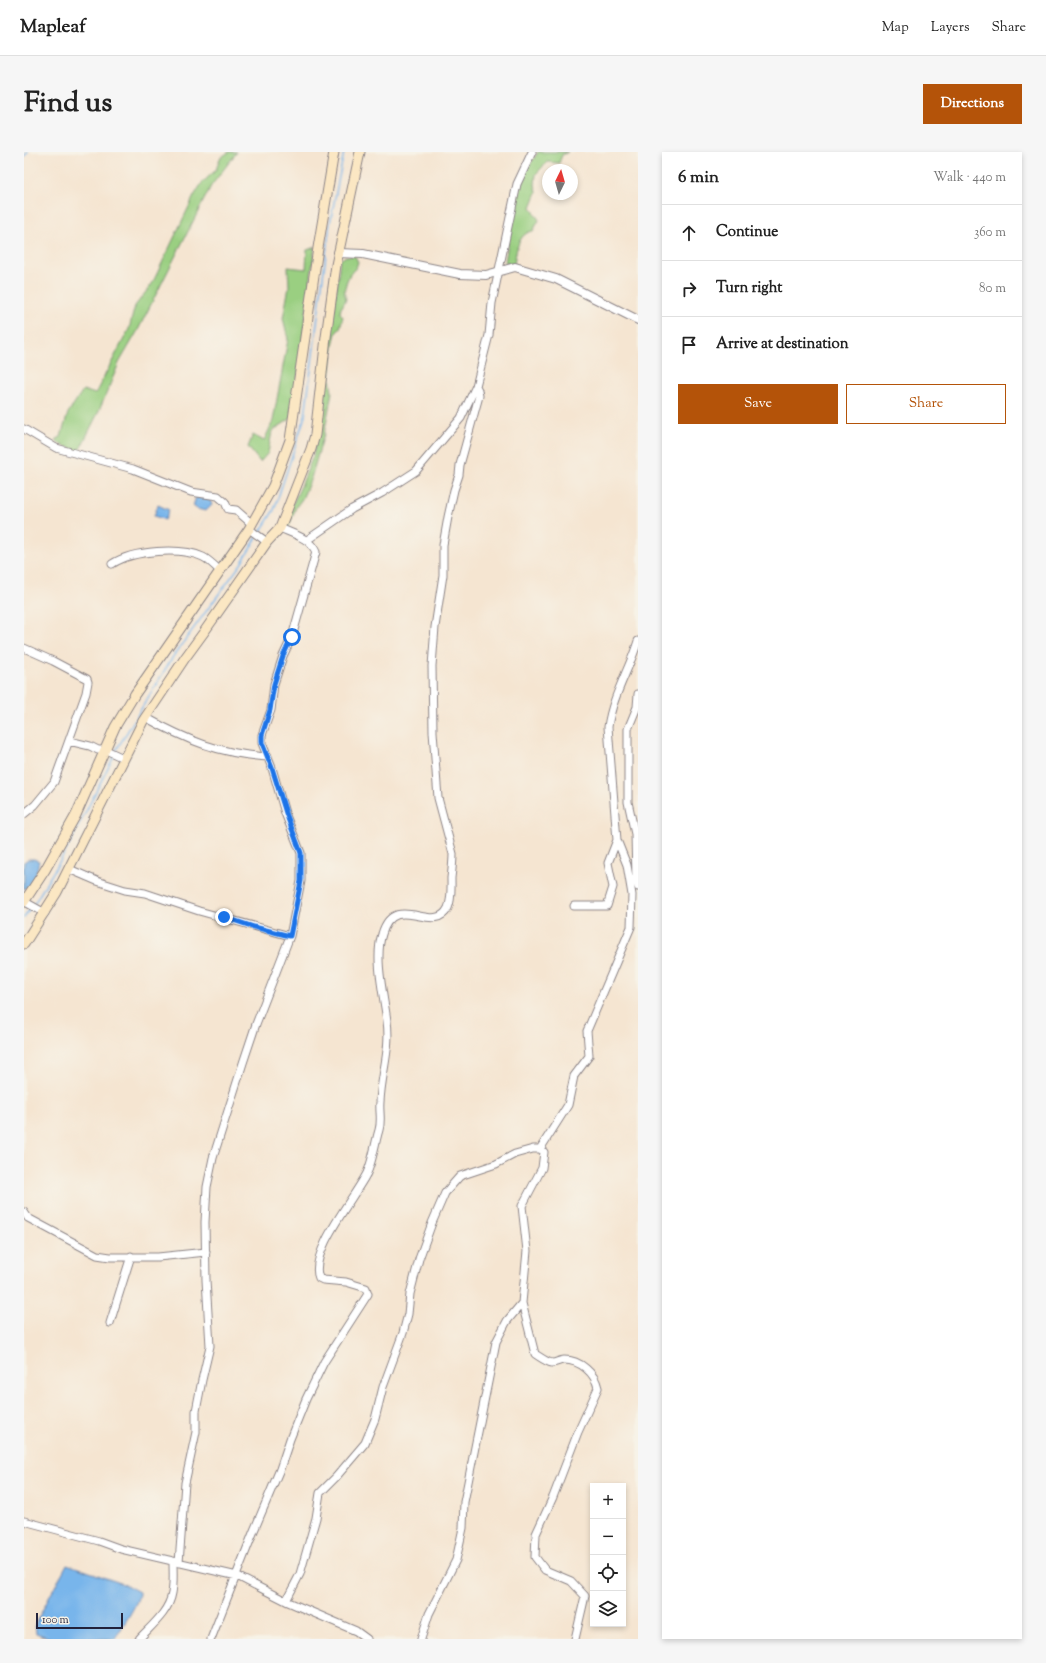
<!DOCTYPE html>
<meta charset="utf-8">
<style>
:root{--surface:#fff;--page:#f6f6f6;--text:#222;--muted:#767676;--line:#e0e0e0;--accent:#b45309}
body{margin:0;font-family:"Sorts Mill Goudy",serif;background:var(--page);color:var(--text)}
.controls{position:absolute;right:12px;bottom:12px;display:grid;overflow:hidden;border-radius:0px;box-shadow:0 2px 6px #0003}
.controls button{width:36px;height:36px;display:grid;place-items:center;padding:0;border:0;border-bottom:1px solid var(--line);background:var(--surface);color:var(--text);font:20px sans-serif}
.compass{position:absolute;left:518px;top:12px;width:36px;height:36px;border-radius:50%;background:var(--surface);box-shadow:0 2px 6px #0003;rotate:5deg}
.scale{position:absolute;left:12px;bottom:10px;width:87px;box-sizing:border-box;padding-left:4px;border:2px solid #22223b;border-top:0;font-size:11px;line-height:14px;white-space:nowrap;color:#22223b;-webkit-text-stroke:3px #f7f3e8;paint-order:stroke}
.stop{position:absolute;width:12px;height:12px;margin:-9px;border:3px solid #1a73e8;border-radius:50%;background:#fff}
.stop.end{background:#1a73e8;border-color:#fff;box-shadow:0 1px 4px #0008}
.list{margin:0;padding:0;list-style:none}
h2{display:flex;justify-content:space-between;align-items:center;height:52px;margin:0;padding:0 16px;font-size:17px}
h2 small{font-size:13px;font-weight:400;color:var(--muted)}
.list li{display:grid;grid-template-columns:26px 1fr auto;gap:12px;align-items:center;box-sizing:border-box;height:56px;padding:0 16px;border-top:1px solid var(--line)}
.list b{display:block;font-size:15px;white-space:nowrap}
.list em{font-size:13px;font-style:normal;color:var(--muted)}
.actions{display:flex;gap:8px;padding:12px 16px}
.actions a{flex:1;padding:9px 0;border:1px solid var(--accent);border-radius:0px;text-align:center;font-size:14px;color:var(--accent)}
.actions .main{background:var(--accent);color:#fff}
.icon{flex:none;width:22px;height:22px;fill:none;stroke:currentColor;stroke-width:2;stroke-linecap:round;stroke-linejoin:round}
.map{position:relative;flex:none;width:614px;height:1487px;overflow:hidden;border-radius:0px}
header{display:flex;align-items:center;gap:24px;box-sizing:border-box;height:56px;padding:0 20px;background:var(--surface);border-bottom:1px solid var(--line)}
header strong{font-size:19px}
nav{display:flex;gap:22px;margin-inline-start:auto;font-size:14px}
.intro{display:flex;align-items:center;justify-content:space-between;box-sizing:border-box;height:96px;padding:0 24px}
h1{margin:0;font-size:28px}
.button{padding:10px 18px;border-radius:0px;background:var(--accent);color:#fff;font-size:14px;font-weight:700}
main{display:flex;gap:24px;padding:0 24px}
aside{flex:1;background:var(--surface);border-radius:0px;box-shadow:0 2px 6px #0003}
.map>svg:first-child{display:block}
</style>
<header>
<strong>Mapleaf</strong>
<nav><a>Map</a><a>Layers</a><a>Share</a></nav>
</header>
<div class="intro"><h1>Find us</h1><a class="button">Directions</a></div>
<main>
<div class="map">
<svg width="614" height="1487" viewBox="0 0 614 1487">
<rect width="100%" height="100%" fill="#f7f3e8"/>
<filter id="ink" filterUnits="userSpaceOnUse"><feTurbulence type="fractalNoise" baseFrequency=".025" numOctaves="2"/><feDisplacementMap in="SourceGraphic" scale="8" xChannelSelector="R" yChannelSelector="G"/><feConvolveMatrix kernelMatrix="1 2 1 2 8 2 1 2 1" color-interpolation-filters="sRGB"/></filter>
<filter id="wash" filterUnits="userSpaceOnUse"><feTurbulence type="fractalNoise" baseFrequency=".012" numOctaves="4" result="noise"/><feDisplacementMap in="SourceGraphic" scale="16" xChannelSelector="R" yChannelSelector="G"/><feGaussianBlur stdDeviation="0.9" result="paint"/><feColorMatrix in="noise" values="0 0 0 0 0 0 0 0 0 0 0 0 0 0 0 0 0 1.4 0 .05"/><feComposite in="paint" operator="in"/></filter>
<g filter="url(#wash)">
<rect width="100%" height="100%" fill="#f5e5d1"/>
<path fill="#9acf81" stroke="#5e785e" d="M 205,0 L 213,0 L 187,34 L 113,180 L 95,211 L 75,259 L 55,299 L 39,294 L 31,288 L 37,285 L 44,261 L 59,238 L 71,242 L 105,177 L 111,154 L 128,132 L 170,44 L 178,31 L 192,18 L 196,6 Z
M 514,0 L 544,0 L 538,3 L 535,11 L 523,10 L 512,22 L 511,33 L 513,40 L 507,55 L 515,68 L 509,79 C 494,81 492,99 490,113 L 481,110 L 487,73 L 500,22 Z
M 291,95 L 268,266 L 248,279 L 244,301 L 236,310 L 224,295 L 229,283 L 240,289 L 249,269 L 264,187 L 259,166 L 265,135 L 264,115 L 282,117 L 283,98 Z
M 322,104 L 331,104 L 334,110 L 332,116 C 324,121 318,138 322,147 L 318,155 L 317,156 L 316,161 L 319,164 L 316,176 L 312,181 L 309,193 L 306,227 L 308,240 L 300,282 L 287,326 L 278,347 L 272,355 L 264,377 L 259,372 L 277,334 L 289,304 L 297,263 L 316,108 Z"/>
<path fill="#78b5eb" stroke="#4d6c93" d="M 172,345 L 186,348 L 188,353 L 182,359 L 173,357 L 169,354 Z
M 134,353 L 145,358 L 141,368 L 130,364 Z
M 4,707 L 10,707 L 15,709 C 13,718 11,733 0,737 L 0,710 Z
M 43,1412 L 102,1433 L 115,1440 C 116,1450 97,1476 91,1487 L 29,1487 L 12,1481 L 11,1472 Z"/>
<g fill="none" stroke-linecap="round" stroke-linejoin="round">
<path stroke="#78b5eb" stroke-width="1.5" d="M 0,5 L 4,0
M 235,382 L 250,358 L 281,264 L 306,71 L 320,0
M 91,600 L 150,503 L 217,412 L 233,385
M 10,752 L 43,697 L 90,604
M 0,766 L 6,757"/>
</g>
</g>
<g filter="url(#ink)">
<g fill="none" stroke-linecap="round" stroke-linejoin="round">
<defs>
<path id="minor" d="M 452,234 L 465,183 L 468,151 L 493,32 L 508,0
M 0,277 L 32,296 L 109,317 L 167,340 L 194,344 L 201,350 L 204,357 L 212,358 L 228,372
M 225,377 L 243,390
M 88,412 C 109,398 157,395 179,405 C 185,408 191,414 196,419
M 0,496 L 29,509 L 63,527 L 64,530 L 62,541 L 30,630 L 11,653 L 0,662
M 614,542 L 613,555 L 604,577 L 604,650 L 611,682 L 612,728 L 614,735
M 121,565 C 162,588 196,602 244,605
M 45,589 L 66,594 L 74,598 L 82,598 L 99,606
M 45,717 L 73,729 L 101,738 L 121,741 L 175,759 L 266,784
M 0,746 L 3,751 L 21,761
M 550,754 L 583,754 L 589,735 L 584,711 L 593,688
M 0,1060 L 4,1066 L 73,1103 L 86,1105 L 134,1105 L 182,1100
M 498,1151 L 511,1202 C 516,1205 522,1210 528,1211 C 532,1211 536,1208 540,1208 C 556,1208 571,1221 574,1236 L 554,1280 L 529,1345 L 512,1382 L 511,1405 L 521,1418 L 547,1429 L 561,1444 L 551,1487
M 86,1171 L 107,1104
M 0,1369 L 75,1389 L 97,1397 L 213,1424 L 262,1449 L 332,1479 L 343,1487
M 155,1411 L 161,1331 L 172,1280 L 172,1259 L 178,1228 L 186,1194 L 182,1128 L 181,1070 L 183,1035 L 189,1006 L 219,911 L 232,872 L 266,784 L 277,729 L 277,701 L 261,661 L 248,616 L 238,591 L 238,583 L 247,558 L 250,532 L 259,504 L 268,485 L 292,400 C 286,386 269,382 256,376
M 262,1449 L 276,1422 L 292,1366 L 296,1341 L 312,1325 L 341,1291 L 351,1267 L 359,1235 L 379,1181 L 384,1162 L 386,1142 L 395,1107 L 408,1071 L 421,1041 L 436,1024 L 472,1012 L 491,1002 L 509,997 L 516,997
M 115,1487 C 127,1474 145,1460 148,1441 C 150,1431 149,1420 149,1410
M 187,1487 L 229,1381 L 256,1317 L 266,1287 L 282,1247 L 300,1210 L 344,1142 L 342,1136 L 322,1130 L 299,1128 L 295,1126 C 284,1101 331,1045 343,1021 C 349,1008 351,991 355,978 C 358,968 355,960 356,950 C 357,923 367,897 363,869 C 360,845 350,806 358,782 C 371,738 410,784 424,756 C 428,747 427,735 427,726 C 428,718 429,710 429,702 L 414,646 L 409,580 L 408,514 L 411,475 L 419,423 L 419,393 L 424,365 L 430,338 L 435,323 L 436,313 L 455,244 L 454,238 L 452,234 L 437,266 L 392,319 L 358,341 L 328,357 L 283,388
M 397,1487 L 405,1462 L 432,1408 L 439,1376 L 440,1350 L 472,1190 L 483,1169 L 498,1151 L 503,1099 L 498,1054 L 518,1016 L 520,1000 L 516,997 L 544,953 L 550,924 L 565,904 L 563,879 L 607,775 L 608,743 L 603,713 L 593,688 L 584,575 C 588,545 605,518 614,489"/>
<path id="tertiary" d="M 314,101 L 339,102 L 436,122 L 462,123 L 491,115 L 532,127 L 614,168"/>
<path id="secondary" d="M 0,750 L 21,718 L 52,663 L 91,575 L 111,542 L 225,377 L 249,334 L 266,288 L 294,96 L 310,0
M 0,792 L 33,740 L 119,569 L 161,506 L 180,480 L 243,390 L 256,376 L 287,297 L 291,283 L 302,185 L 312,113 L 336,0"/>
</defs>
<use href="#minor" stroke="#8c8486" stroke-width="9"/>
<use href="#tertiary" stroke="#8c8486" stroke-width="10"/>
<use href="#secondary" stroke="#8c8486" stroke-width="11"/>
<use href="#minor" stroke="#fff" stroke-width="7"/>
<use href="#tertiary" stroke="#fff" stroke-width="8"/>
<use href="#secondary" stroke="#fbe7c3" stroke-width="9"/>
</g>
</g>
<g fill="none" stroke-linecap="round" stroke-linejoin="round" filter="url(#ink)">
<path stroke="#1a73e8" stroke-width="5" d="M 200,765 L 230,775 L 266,784 L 277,729 L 277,701 L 262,661 L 248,616 L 238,591 L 238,583 L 246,558 L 250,532 L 259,504 L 268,485"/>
</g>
</svg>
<div class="controls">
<button>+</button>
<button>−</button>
<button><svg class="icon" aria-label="locate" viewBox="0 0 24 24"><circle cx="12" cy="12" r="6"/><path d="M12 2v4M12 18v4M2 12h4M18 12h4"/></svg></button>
<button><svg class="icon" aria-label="layers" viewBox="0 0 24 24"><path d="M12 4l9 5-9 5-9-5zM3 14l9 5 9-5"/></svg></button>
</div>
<svg class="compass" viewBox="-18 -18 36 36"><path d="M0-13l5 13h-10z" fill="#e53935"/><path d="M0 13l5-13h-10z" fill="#767676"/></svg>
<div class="scale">100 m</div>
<div class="stop" style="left:268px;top:485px"></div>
<div class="stop end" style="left:200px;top:765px"></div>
</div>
<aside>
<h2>6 min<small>Walk · 440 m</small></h2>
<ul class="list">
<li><svg class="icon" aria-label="ahead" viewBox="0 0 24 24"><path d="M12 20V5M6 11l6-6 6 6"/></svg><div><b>Continue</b></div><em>360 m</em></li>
<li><svg class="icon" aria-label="right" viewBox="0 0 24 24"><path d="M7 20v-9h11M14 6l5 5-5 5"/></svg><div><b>Turn right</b></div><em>80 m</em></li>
<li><svg class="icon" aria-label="arrive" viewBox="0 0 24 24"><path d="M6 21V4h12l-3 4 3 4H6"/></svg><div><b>Arrive at destination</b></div></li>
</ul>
<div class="actions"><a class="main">Save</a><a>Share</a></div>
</aside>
</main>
